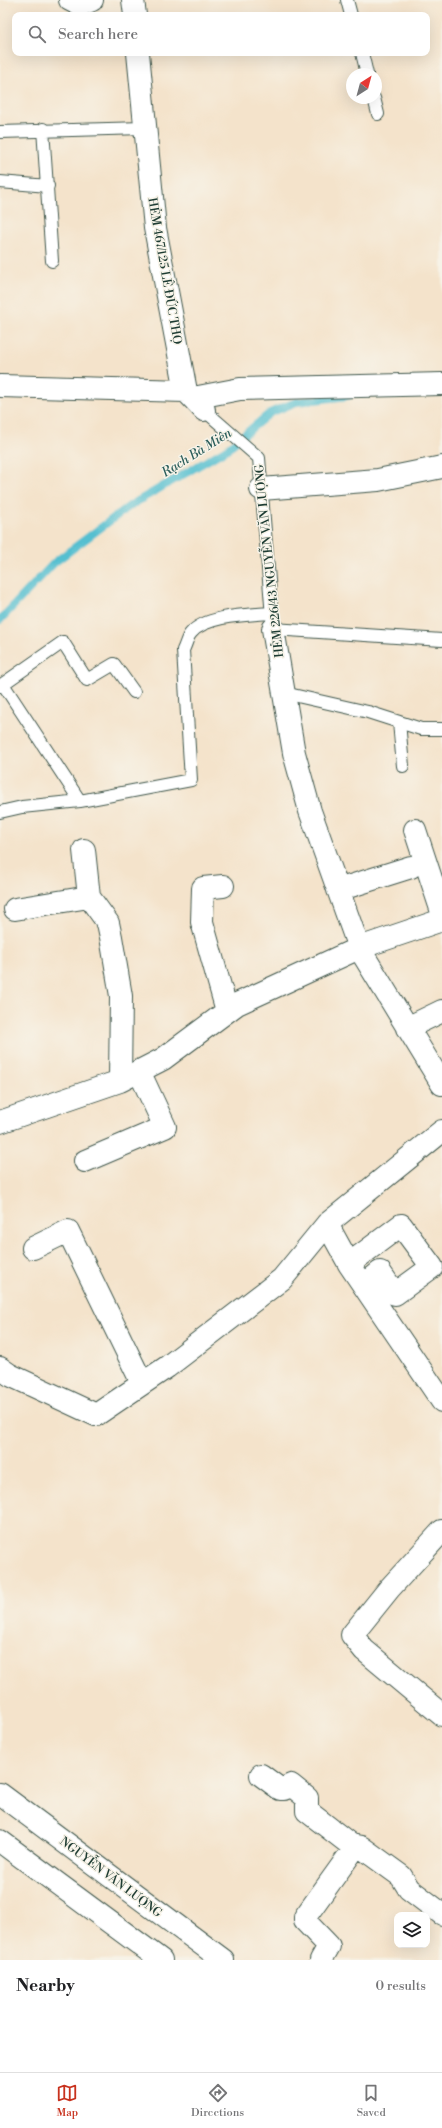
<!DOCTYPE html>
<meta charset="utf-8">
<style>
:root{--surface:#fff;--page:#f6f6f6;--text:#202124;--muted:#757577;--line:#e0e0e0;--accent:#c8321e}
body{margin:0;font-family:"Libre Bodoni",serif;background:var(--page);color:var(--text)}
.controls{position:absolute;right:12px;bottom:12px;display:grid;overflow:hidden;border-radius:8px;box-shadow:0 4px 16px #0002}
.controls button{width:36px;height:36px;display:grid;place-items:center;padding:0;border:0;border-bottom:1px solid var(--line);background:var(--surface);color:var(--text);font:20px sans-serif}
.compass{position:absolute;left:346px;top:68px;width:36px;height:36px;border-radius:50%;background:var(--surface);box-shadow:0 4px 16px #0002;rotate:36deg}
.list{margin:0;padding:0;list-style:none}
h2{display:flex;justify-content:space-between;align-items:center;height:52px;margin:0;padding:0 16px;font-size:17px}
h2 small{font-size:13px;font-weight:400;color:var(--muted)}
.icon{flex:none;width:22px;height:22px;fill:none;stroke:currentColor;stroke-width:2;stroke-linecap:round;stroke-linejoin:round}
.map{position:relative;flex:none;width:442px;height:1960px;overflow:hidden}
.search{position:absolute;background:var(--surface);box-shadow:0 4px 16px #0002;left:12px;right:12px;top:12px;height:44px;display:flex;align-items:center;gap:10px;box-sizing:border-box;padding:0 14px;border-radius:8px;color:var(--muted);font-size:15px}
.sheet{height:112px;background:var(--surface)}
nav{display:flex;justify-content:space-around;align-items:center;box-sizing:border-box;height:56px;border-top:1px solid var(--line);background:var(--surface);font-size:11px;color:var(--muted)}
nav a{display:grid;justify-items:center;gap:2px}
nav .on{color:var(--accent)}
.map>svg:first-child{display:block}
</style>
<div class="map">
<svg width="442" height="1960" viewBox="0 0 442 1960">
<rect width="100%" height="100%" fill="#f7f3e8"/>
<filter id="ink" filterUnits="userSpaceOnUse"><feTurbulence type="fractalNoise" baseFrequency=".025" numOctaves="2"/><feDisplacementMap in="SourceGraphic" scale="8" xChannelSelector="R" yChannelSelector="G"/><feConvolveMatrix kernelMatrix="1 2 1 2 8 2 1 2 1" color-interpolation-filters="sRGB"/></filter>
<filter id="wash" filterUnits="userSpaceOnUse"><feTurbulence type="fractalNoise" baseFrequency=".012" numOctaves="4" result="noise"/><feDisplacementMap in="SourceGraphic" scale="16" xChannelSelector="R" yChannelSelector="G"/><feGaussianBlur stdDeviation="0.9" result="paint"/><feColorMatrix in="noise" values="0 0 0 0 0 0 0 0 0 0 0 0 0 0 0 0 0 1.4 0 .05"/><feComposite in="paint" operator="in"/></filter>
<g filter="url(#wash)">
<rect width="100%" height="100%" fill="#f4e3cb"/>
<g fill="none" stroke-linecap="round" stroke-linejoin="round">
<path stroke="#54bfd0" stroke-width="8" d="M 0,620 L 55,562 L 131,505 L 227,449 L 270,413 L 296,402 L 348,396"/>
</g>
</g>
<g filter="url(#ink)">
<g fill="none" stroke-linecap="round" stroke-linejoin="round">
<defs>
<path id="service" d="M 347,0 L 351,15
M 362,53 L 367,74
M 374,98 L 378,114
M 43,129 L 52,261
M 0,132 L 144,128
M 0,182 L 48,186
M 204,410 L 259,458 L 273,629 L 442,640
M 3,684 L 80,801 L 191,780 L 183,650 C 186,645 187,637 191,633 C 206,615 249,615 271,613
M 0,686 L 63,642 L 87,680 L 114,664 L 134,692
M 284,693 L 368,712 L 421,729 L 442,729
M 399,722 L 403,766
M 0,812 L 22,807 L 80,801"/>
<path id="minor" d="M 70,0 L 80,5 L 92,0
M 133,0 L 135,15
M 138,53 L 155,228 L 186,391 L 204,410
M 0,386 L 186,391
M 193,398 L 240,389 L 442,384
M 261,489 L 378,480 L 442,467
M 273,629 L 294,753 L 310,811 L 359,948 L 442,1084
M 415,830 L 442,912
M 84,850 L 89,897
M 223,886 L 203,888 L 202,922 L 227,1011
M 338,890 L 411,867
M 15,909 L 89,897 L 108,923 L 111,937 L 121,996 L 120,1081
M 407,1028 L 442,1011
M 0,1122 L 120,1081 L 163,1059 L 237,1004 L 359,948 L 442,920
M 85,1161 L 165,1127 L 139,1071
M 327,1224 L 349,1264 L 442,1401
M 33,1248 L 68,1231 L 142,1383
M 349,1264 L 401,1225 L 432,1267 L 395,1294 L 380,1272 L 364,1285
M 0,1368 L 10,1375 L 96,1415 L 167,1367 L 282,1279 L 327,1224 L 442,1131
M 442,1531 L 389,1589 L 352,1635 L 364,1650 L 442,1715
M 261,1775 L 280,1789 L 284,1789 L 291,1785 L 307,1798 L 307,1811 L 351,1845 L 361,1847 L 401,1876 L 409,1889 L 442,1914
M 321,1960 L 329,1946 L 305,1921 L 305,1917 L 356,1846"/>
<path id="tertiary" d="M 0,1794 L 223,1960
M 0,1841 L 161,1960"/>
</defs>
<use href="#service" stroke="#3f564b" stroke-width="14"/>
<use href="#minor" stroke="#3f564b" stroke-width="24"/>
<use href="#tertiary" stroke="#3f564b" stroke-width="24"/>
<use href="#service" stroke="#fff" stroke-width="12"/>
<use href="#minor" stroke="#fff" stroke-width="22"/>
<use href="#tertiary" stroke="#fff" stroke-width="22"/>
</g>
</g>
<g text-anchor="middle" stroke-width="3" stroke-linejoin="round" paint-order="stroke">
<g font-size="12" fill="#1f3d34" stroke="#f7f3e8">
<text transform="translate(165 271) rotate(80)" y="4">HẺM 467/125 LÊ ĐỨC THỌ</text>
<text transform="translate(269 561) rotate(-96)" y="4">HẺM 226/43 NGUYỄN VĂN LƯỢNG</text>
<text transform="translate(111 1877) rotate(37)" y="4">NGUYỄN VĂN LƯỢNG</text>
</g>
<g font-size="13" font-style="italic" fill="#2c5e5b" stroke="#f7f3e8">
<text transform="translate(196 452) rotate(-32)" y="5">Rạch Bà Miên</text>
</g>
</g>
</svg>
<div class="controls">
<button><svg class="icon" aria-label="layers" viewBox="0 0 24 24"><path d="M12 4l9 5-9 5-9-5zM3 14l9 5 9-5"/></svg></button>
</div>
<svg class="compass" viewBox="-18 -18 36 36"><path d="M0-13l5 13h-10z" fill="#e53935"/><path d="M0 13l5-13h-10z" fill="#757577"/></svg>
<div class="search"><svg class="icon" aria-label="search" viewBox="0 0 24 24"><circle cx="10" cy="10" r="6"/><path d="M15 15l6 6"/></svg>Search here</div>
</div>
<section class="sheet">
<h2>Nearby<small>0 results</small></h2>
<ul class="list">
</ul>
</section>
<nav>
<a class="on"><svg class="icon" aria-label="map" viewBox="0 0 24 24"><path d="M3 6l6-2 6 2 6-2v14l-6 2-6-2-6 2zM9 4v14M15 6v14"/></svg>Map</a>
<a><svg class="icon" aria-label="directions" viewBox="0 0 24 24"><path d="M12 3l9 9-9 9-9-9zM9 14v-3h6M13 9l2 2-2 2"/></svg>Directions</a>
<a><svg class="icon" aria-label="saved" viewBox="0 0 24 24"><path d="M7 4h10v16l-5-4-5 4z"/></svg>Saved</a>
</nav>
